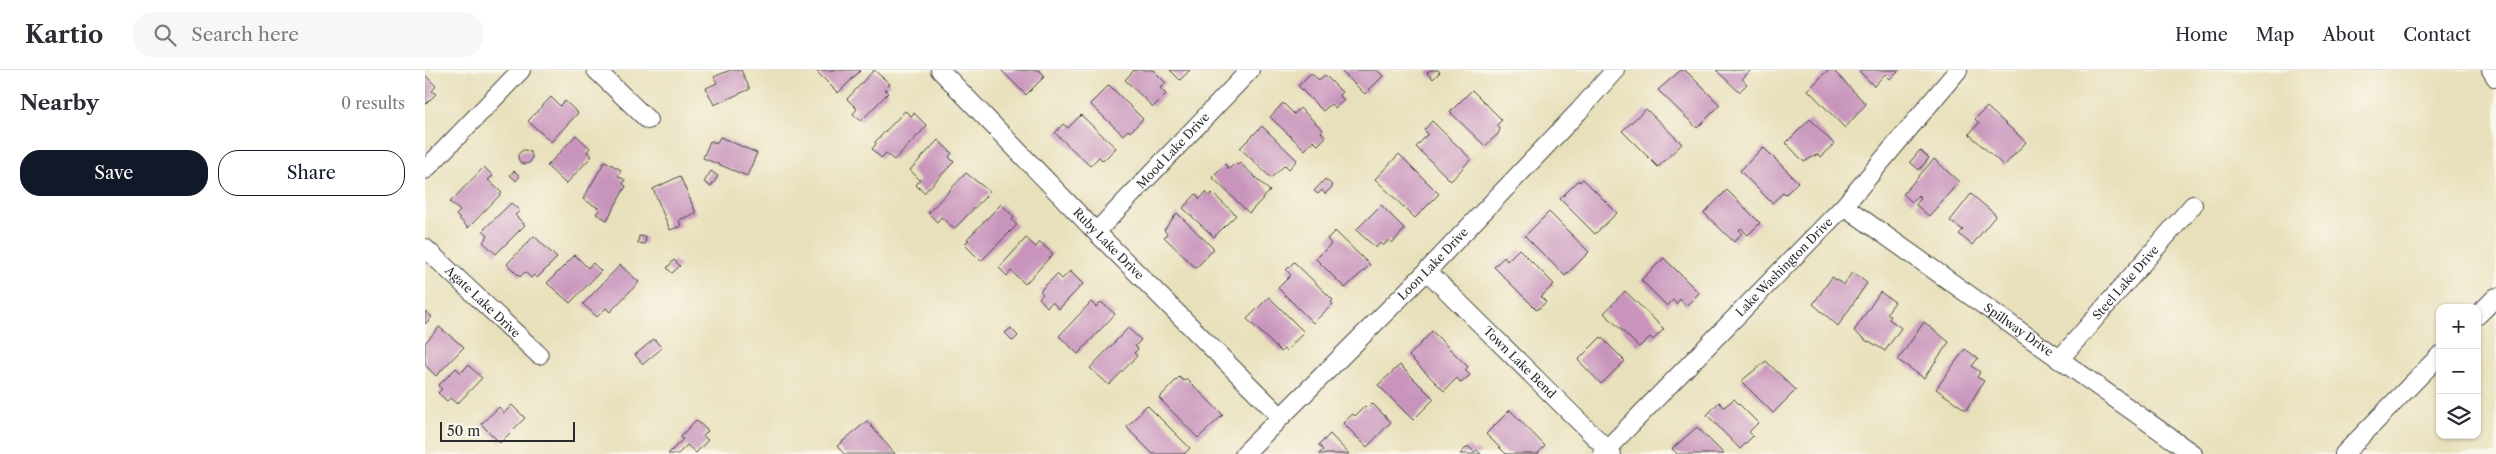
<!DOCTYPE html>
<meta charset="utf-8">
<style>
:root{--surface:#fff;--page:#f7f7f7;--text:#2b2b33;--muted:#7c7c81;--line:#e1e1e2;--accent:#111827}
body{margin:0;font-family:"Libre Caslon Text",serif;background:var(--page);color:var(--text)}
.controls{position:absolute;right:15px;bottom:15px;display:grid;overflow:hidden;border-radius:10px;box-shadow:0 1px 4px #0004}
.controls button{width:45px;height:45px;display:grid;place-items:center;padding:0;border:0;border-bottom:1px solid var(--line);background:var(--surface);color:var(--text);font:25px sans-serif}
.scale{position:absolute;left:15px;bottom:12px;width:135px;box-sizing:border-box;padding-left:5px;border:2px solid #2b2b2b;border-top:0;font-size:14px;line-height:18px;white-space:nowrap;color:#2b2b2b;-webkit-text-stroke:4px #fbf7ec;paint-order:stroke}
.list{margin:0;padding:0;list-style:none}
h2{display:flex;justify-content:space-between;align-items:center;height:65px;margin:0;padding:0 20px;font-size:21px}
h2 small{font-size:16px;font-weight:400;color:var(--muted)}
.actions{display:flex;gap:10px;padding:15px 20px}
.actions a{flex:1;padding:11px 0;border:1px solid var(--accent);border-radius:20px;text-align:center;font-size:18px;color:var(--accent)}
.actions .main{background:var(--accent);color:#fff}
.icon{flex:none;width:28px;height:28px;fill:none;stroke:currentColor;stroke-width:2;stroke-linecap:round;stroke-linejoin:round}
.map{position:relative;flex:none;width:2071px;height:384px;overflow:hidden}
header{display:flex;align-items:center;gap:30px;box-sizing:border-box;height:70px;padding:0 25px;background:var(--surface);border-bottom:1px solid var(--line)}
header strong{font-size:24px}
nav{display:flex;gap:28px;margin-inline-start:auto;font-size:18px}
.search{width:350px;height:45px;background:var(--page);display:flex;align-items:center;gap:12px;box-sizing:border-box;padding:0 18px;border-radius:20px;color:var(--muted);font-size:19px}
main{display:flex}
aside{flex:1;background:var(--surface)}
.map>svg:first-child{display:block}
</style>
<header>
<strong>Kartio</strong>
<div class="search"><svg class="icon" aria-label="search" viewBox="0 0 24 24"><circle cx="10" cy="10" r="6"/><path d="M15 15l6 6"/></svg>Search here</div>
<nav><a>Home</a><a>Map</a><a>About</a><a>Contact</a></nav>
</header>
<main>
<aside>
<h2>Nearby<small>0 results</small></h2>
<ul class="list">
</ul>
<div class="actions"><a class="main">Save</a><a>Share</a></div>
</aside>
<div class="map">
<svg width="2071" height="384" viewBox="0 0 2071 384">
<rect width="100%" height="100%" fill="#fbf7ec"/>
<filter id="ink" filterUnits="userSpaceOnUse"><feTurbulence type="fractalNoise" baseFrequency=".02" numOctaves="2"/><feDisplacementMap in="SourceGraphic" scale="10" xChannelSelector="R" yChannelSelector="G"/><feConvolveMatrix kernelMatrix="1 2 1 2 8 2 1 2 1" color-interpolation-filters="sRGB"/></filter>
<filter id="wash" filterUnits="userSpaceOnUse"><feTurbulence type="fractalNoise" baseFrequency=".0096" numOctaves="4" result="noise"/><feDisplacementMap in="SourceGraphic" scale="20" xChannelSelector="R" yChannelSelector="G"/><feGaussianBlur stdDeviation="1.12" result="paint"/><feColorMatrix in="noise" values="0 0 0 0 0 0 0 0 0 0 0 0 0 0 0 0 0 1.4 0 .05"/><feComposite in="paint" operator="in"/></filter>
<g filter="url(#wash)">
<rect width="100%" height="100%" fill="#e8e0bb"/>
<g id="blocks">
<path fill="#c894bc" d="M 305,0 L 316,0 L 325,19 L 289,35 L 281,18 L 292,13 L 289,7 Z
M 395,0 L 436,0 L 413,23 L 392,2 Z
M 449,0 L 465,14 L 460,19 L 463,23 L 436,51 L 428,44 L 432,39 L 422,29 Z
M 576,0 L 614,0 L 620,6 L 601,25 Z
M 709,0 L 728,0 L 741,13 L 735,18 L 741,24 L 728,37 L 700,10 Z
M 745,0 L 765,0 L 755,10 Z
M 915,0 L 952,0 L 958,6 L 940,24 Z
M 1005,0 L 1013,0 L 1015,2 L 1008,9 L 1002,3 Z
M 1256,0 L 1260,0 L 1295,35 L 1272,58 L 1233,20 Z
M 1291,0 L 1326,0 L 1317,9 L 1322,14 L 1314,22 Z
M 1403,0 L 1408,0 L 1441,34 L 1420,58 L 1383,20 Z
M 1433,0 L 1474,0 L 1465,9 L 1460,4 L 1449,16 Z
M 886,3 L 894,10 L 900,5 L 917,22 L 914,25 L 919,30 L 910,38 L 906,34 L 898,41 L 873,16 Z
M 0,5 L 11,16 L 7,21 L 11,24 L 0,35 Z
M 684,15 L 718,49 L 705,62 L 703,60 L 698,65 L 665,34 Z
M 1047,20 L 1077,50 L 1072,55 L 1075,59 L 1073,64 L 1060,76 L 1025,42 Z
M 126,27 L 135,36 L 140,31 L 153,43 L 126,72 L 103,51 Z
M 858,33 L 869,44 L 875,38 L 898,60 L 896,62 L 901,67 L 893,75 L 888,71 L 880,80 L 845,47 Z
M 1562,37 L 1601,72 L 1579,96 L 1544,64 L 1554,53 L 1550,49 Z
M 1221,39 L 1257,74 L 1233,97 L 1197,61 Z
M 480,41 L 486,46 L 489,43 L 502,56 L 469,90 L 461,83 L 456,88 L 447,79 L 451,74 L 450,72 Z
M 656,45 L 691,78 L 678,91 L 674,87 L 665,96 L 630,63 L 638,54 L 643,58 Z
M 1385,49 L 1409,74 L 1395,87 L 1393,84 L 1379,92 L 1361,73 Z
M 1007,51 L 1046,89 L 1026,111 L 991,77 L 1003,64 L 999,60 Z
M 837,56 L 872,90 L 864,99 L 860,95 L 846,108 L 815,78 Z
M 151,65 L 165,78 L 162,82 L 167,86 L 141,114 L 122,96 Z
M 295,67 L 332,83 L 322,106 L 278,88 L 285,71 L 292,73 Z
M 513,70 L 527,83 L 524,87 L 529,92 L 499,123 L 491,115 L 495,110 L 485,100 Z
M 1338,77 L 1373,112 L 1360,125 L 1358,123 L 1347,133 L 1315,101 Z
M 1495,80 L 1504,88 L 1494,100 L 1485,92 Z
M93 87a7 7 0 1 1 14 0a7 7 0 1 1-14 0Z
M 974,84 L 1014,124 L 990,148 L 950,109 Z
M 1509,89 L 1534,112 L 1504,146 L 1491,135 L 1496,128 L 1493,125 L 1487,132 L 1478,124 Z
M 180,91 L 196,100 L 193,106 L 200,110 L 198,114 L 201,116 L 182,150 L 171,144 L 175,139 L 158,129 Z
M 810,93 L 812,95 L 815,93 L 845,121 L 824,143 L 787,107 L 800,94 L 804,99 Z
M 59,97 L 68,106 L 63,110 L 77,123 L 43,158 L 31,145 L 35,141 L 25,132 Z
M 89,101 L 95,106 L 91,111 L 85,105 Z
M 286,101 L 293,106 L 286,117 L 279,112 Z
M 541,103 L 565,122 L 529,159 L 516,147 L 512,152 L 503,143 Z
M 255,106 L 271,143 L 254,150 L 256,156 L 245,160 L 228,119 Z
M 900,109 L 908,116 L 900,124 L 897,120 L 893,124 L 889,121 Z
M 1158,109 L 1192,143 L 1170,164 L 1135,129 L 1154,110 L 1155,112 Z
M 1302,120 L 1335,153 L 1323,165 L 1316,158 L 1314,160 L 1317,163 L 1309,172 L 1279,143 Z
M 781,122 L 784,126 L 787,123 L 811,145 L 789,167 L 758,138 L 771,124 L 775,129 Z
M 1546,124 L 1571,145 L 1547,175 L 1534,164 L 1538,160 L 1525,151 Z
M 86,133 L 95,141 L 90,145 L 100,155 L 71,184 L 58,172 L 63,165 L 58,160 Z
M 576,134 L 589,147 L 587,150 L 592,155 L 556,191 L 539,174 L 544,170 L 542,169 Z
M 956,135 L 980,159 L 967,173 L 964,170 L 958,176 L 955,173 L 951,178 L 931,160 Z
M 1124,142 L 1164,182 L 1140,206 L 1100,166 Z
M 752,143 L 789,179 L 771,198 L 739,167 L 742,164 L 739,160 Z
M 910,161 L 945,195 L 920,218 L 891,189 L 906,174 L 902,169 Z
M 109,166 L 132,188 L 112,208 L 109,205 L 106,208 L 100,202 L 95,207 L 82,194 Z
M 214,166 L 221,167 L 220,174 L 213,173 Z
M 601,168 L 611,177 L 615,172 L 628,184 L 600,214 L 586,201 L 582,206 L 574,198 Z
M 1094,179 L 1129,214 L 1116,227 L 1121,232 L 1112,240 L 1069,197 L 1079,187 L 1082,191 Z
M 150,185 L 163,198 L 168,193 L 176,201 L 145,233 L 122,213 Z
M 1239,188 L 1274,223 L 1261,236 L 1255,229 L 1251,234 L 1248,230 L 1242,236 L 1216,210 Z
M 249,190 L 255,196 L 247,203 L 242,198 Z
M 869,192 L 908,230 L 906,232 L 908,234 L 888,253 L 853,218 L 866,205 L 861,200 Z
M 195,195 L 214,212 L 185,242 L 181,238 L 172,247 L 158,234 Z
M 645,201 L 658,214 L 634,239 L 627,232 L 622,237 L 614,228 L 618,224 L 615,221 L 632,204 L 637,209 Z
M 1427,202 L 1442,213 L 1413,256 L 1388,234 L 1407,207 L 1419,215 Z
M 1200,221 L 1239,259 L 1228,270 L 1225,267 L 1214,277 L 1179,243 Z
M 1455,222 L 1470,232 L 1462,243 L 1466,246 L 1464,249 L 1476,258 L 1460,281 L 1444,271 L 1443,272 L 1429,261 Z
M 844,227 L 879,262 L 861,281 L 859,279 L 856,282 L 822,249 Z
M 666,232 L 671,237 L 676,232 L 690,244 L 653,284 L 634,266 Z
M 0,241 L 7,247 L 0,254 Z
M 1499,252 L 1524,272 L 1499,308 L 1473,290 Z
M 14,257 L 39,277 L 11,306 L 0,295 L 0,273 Z
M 586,258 L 593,266 L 588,271 L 580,263 Z
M 703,258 L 716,270 L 710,276 L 713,279 L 709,283 L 712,286 L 684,315 L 665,298 Z
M 1007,261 L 1043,297 L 1040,300 L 1045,305 L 1036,313 L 1032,308 L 1019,321 L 984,286 Z
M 1176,267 L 1200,291 L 1176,314 L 1153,290 Z
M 229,269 L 237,278 L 218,294 L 210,285 Z
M 1540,279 L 1553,288 L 1547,296 L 1555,302 L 1552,307 L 1559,311 L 1541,340 L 1511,319 Z
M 1341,291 L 1371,320 L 1348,343 L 1316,311 Z
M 43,295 L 57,308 L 32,334 L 25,328 L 22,331 L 13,323 L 17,319 L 13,316 L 31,298 L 36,303 Z
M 975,295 L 1009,329 L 988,350 L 953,315 Z
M 754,307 L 759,311 L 762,309 L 798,345 L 773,368 L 734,328 Z
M 1309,329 L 1333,353 L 1324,362 L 1328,366 L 1315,379 L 1282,345 L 1294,332 L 1299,337 Z
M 947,333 L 966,352 L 942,377 L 918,353 L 928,344 L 930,346 L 940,336 L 942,338 Z
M 87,335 L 100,348 L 75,373 L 56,354 L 74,337 L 79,343 Z
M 722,335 L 765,378 L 759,384 L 728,384 L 705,361 L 702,357 Z
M 1085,340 L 1120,376 L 1113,383 L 1114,384 L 1081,384 L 1061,364 Z
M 271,350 L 283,361 L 278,366 L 283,370 L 271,383 L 262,375 L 253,384 L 243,384 L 258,369 L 255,367 Z
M 442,351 L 470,384 L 419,384 L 412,376 Z
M 1272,357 L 1299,384 L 1252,384 L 1247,379 Z
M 905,364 L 924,384 L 894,384 L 898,380 L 894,375 Z
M 1043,376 L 1049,382 L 1052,380 L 1056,384 L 1035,384 Z"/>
</g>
</g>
<g filter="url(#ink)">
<use href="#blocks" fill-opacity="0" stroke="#474641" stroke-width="1"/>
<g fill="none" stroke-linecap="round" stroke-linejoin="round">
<defs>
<g id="minor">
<path d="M 171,0 L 223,50"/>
<path id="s1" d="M 515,0 L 671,162 L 855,346"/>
<path d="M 2066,0 L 2071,8"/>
<path d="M 0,100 L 96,0"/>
<path id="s2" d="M 1419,136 L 1768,384"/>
<path id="s3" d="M 671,162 L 825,0"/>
<path id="s4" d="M 0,178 L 114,285"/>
<path id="s5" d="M 1002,201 L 1187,384"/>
<path d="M 2052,246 L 2071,227"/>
<path id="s6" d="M 1634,290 L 1768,135"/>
<path id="s7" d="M 819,384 L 1002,201 L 1154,41 L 1190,0"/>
<path id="s8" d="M 1177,384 L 1419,136 L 1533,0"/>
<path d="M 1919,384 L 2015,285"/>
</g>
</defs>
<use href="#minor" stroke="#474641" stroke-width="20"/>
<use href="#minor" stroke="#fff" stroke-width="18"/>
</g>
</g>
<g text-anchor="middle" stroke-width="4" stroke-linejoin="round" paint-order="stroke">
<g font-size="12" fill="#2b2b2b" stroke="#fbf7ec">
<text dy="4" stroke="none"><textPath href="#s3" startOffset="112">Mood Lake Drive</textPath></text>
<text dy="4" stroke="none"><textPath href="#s1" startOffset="242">Ruby Lake Drive</textPath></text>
<text dy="4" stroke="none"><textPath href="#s7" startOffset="268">Loon Lake Drive</textPath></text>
<text dy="4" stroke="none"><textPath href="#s8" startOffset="261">Lake Washington Drive</textPath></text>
<text dy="4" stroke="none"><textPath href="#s6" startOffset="102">Steel Lake Drive</textPath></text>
<text dy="4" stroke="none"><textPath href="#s4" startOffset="79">Agate Lake Drive</textPath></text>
<text dy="4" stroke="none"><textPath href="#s2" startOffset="214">Spillway Drive</textPath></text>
<text dy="4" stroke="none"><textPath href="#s5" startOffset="130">Town Lake Bend</textPath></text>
</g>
</g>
</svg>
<div class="controls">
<button>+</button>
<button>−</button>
<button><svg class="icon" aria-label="layers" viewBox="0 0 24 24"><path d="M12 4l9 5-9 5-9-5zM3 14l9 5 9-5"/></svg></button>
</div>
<div class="scale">50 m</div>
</div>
</main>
